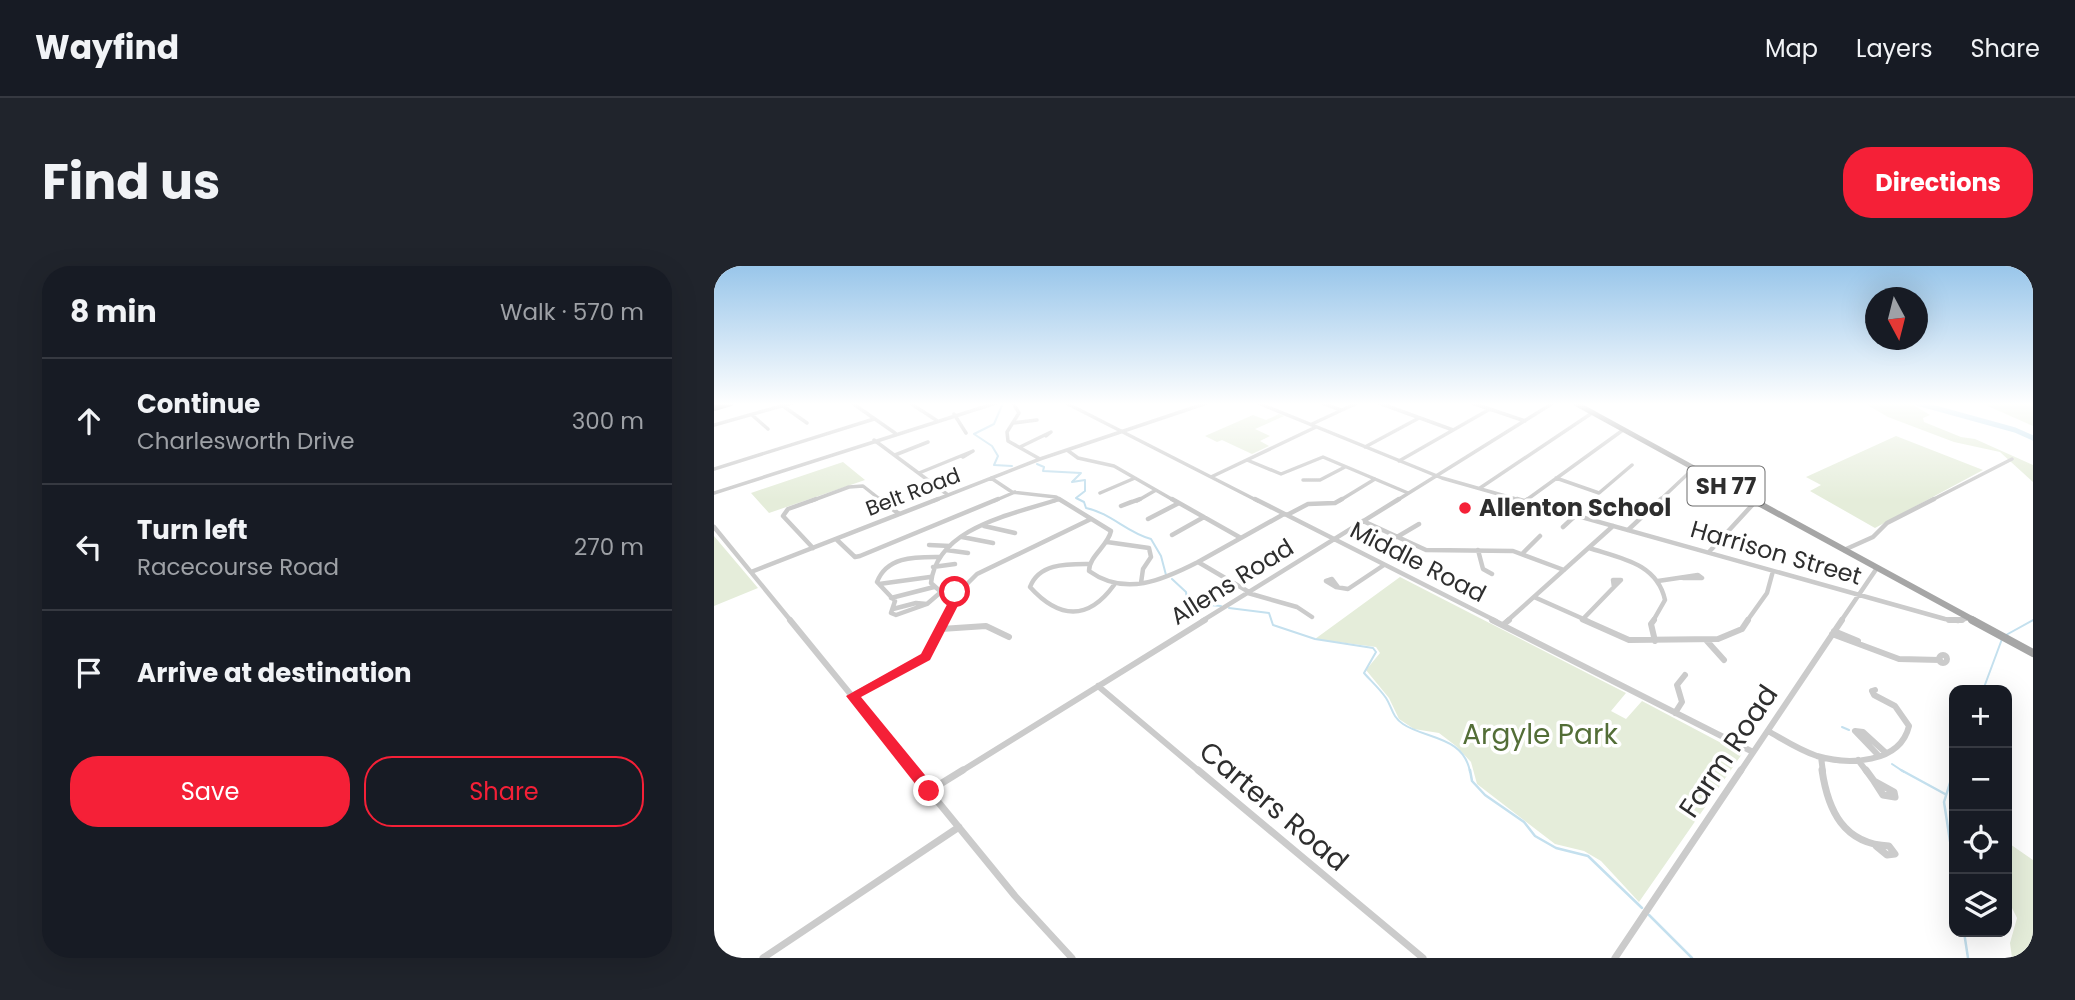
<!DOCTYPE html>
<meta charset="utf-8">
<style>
:root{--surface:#171b24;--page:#20242c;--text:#f1f3f6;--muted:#9ea1a6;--line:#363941;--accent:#f52037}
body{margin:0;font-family:Poppins,sans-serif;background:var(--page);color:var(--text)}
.controls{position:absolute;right:21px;bottom:21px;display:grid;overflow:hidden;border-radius:14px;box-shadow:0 7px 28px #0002}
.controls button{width:63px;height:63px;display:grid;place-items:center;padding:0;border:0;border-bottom:2px solid var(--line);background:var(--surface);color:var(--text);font:35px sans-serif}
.compass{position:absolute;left:1151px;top:21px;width:63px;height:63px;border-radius:50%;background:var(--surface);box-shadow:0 7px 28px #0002;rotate:173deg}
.stop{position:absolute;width:21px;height:21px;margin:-16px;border:5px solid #f52037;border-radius:50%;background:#fff}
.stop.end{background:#f52037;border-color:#fff;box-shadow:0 2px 7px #0008}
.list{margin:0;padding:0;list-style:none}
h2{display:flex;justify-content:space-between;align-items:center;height:91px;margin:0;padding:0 28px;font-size:30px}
h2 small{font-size:23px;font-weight:400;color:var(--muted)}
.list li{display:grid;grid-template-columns:46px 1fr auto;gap:21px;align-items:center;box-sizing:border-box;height:126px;padding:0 28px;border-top:2px solid var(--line)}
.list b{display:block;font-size:26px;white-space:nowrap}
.list p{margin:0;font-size:23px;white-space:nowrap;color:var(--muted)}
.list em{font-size:23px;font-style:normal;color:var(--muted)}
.actions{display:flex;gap:14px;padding:21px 28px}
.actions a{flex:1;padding:16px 0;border:2px solid var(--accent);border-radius:28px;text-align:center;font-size:24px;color:var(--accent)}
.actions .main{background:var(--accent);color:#fff}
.icon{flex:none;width:38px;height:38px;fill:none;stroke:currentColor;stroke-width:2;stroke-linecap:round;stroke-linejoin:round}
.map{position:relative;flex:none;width:1319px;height:692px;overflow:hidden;border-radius:28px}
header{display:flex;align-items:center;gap:42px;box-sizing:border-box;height:98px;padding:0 35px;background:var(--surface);border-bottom:2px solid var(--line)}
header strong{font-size:33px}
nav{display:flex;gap:38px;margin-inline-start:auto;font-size:24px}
.intro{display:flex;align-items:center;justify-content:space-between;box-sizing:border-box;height:168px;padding:0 42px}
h1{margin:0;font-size:49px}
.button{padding:18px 32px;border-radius:28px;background:var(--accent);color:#fff;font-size:24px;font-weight:700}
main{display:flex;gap:42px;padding:0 42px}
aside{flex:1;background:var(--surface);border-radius:28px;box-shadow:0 7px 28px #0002}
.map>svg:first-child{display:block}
</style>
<header>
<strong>Wayfind</strong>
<nav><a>Map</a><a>Layers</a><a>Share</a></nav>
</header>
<div class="intro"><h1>Find us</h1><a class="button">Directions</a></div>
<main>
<aside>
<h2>8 min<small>Walk · 570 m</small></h2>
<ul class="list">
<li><svg class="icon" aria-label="ahead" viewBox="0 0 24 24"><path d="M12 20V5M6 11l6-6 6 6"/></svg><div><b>Continue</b><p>Charlesworth Drive</p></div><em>300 m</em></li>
<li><svg class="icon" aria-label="left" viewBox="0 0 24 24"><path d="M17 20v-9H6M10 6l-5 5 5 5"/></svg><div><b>Turn left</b><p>Racecourse Road</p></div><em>270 m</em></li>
<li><svg class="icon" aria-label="arrive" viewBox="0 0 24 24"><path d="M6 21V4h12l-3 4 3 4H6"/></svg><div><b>Arrive at destination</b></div></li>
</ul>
<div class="actions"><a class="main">Save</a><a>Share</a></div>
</aside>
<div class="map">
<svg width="1319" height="692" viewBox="0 0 1319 692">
<rect width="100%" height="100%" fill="#fff"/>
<path fill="#e5edda" d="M 1150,137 L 1196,137 L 1216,149 L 1209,152 L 1210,156 L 1247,171 L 1261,173 L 1319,199 L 1319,216 L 1286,186 L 1240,176 L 1174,151 Z
M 1267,137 L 1319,137 L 1319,160 Z
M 565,148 L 570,150 L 541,163 L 556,170 L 546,175 L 555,180 L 538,188 L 508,174 L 503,176 L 491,170 L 539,149 L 552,154 Z
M 1182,170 L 1269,204 L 1161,262 L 1096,225 L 1107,219 L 1092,211 Z
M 129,196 L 151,214 L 55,247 L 37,227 Z
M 0,270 L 44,322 L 0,340 Z
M 686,311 L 912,427 L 897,445 L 912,453 L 928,435 L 1028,488 L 925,636 L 887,595 L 870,585 L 841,578 L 763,518 L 757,496 L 742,480 L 725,467 L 700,463 L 685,453 L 675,432 L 652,404 L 666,387 L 662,381 L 601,373 Z
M 1293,576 L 1319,594 L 1319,692 L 1298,692 L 1296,677 L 1303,652 L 1293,632 Z"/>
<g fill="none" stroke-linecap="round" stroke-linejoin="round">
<path stroke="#c4e0ee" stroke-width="2" d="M 289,137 L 280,158 L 260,168 L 278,180 L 284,190 L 280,199 L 298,200
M 323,198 L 330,201 L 329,205 L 367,207 L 358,216 L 371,214 L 371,225 L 362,232 L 370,236 L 372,242 C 397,247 413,267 437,273 L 447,290 L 452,309
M 458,313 L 472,326 L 473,333 L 483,338 L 507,340
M 515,342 L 555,347 L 559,359 L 601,373 L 659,382 L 662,386 L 650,407 C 657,415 666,423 672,432 C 678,441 678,451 689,458 C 711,473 750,470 756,506
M 1292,369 L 1319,354
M 1269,424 L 1288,373
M 1128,461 L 1135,464
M 1178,498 L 1190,506
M 1239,506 L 1240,503"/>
<path stroke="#c4e0ee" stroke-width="2.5" d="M 756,504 L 758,515 L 771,529 L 810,556 L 821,570 L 842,582 L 874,590 L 928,642
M 1187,504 L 1231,528
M 1240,504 L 1230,536 L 1240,601
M 935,649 L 978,692
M 1250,666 L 1254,692"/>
<path stroke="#c4e0ee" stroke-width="5" d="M 1203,137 L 1301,164 L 1319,172"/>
<path stroke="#cbcbcb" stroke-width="3.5" d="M 138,137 L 181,167
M 196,137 L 222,154
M 299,137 L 305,147 L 293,166 L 294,175 L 326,193
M 352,137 L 544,235
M 544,137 L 728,212 L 809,235
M 608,137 L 627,144
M 665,137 L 739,164
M 758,137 L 811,155
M 69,140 L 93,157
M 240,148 L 252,167
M 38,149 L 54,163
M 299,157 L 323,154
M 598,158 L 643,137
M 0,159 L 78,137
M 160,174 L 234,229
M 306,181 L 337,166 L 332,170
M 651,181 L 705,152
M 353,184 L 364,192 L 400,200 L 461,235
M 181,189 L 214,176
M 533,194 L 567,208 L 609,191 L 694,227
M 685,195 L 776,143
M 0,203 L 160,153
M 205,207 L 259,185 L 249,191
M 497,211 L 602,161
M 277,212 L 298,226 L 342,231 L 348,235
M 842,212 L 885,227 L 918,199
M 589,214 L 606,214 L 631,201
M 766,222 L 878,147
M 0,227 L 282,137
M 386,227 L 421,212
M 97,235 L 135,221 L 149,220 L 168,235
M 219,235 L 326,193 L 493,137
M 280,235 L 301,226
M 340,235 L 345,233
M 423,235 L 442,224
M 625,235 L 661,213
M 682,235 L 839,137
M 811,235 L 909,164
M 945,235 L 980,202
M 1216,235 L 1298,193"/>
<path stroke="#cbcbcb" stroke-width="4.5" d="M 166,233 L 185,248
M 345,233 L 397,265 C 394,280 375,290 375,305 C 411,331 449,314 484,296
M 458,233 L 527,272
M 541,233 L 782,355
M 803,233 L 1231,353 L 1244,355 L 1254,352
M 811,235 L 814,233
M 417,236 L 407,240 L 426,233
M 573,249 L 594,238 L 621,237 L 628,233
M 807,250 L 823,238
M 434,253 L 465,237
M 649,255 L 712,284 L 799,285 L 850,304
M 270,260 L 301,267
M 0,261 L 77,355
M 849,261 L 862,249
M 914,264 L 947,233
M 458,269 L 490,251
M 248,271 L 279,277
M 683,271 L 705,258
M 122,273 L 141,291 L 146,290 L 284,233
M 393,276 L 435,282 L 437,291 L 429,303 L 427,317
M 215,279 L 236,280
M 99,282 L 69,250 L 74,243 L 102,233
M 875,282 C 906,292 943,297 951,334 L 939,355
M 232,284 L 254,287
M 764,284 L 769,303 L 778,308
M 1130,284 L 1159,271 L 1173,257 L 1220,233
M 995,286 L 1041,236
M 809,287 L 826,270
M 225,291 C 201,291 173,290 163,316 L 181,335 L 177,347 L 182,349 L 213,338 L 227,326
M 375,298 C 353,298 325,297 316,321 C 345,353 374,355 400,319
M 219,301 L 241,298
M 37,306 L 224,233
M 899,314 L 907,314 L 900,321 Z
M 944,315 L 984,309 L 988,312 L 969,312
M 165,318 L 216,311
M 624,321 L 618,313 L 612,315 L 622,321 L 634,323 L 670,299
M 245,326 L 227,326 L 217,317 C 223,260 302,248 345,233
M 535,326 L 484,296 L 570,248
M 534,327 L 583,341 L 598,351
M 820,331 L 874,355
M 177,332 L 220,321
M 179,343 L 202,337 L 213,338
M 868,354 L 900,321
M 230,355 L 245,326 L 263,308 L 377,253
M 488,355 L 685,233
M 793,355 L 899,260
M 1033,355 L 1053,327 L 1059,305
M 1127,355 L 1163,302"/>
<path stroke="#cbcbcb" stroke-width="6" d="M 76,354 L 200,506
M 778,354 L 1039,486
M 870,354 L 915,374 L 1004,373 L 1028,363 L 1034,354
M 940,354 L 937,358 L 941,375
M 1235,354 L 1248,354
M 789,359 L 795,354
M 227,363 L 272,360 L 295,371
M 1120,365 L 1144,375
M 1118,368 L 1185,393 L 1226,394
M 992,374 L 1010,394
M1225 393a4 4 0 1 1 8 0a4 4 0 1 1-8 0Z
M 384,420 L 486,506
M 138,430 L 211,391 L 231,354
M 961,447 L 968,436 L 963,419 L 971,409
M 1054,465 C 1070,474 1085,484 1103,490 C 1134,499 1186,498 1195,460 L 1181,440 L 1160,429 L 1158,425 L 1161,424
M 1165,490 L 1141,465 L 1149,466 L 1172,487
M 1107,491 L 1109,506
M 1144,494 L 1153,506
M 246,506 L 491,354
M 1026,506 L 1128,354"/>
<path stroke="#cbcbcb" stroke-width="7" d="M 198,504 L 301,630 L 358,692
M 484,504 L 709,692
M 1108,504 C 1114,545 1130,578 1175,580 L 1181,588 L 1173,589 L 1162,580
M 1152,504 L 1160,515
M 1160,515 L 1180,526 L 1181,531 L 1169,529 Z
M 215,525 L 249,504
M 49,692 L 245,561
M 901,692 L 1027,504"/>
<path stroke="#a6a6a6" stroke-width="5" d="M 861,137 L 1040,235"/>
<path stroke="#a6a6a6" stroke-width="6" d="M 1037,233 L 1261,355"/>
<path stroke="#a6a6a6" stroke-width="8" d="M 1258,354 L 1319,387"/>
<path stroke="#959595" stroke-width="6" d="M 0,142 L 17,137"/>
</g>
<linearGradient id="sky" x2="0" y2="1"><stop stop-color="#99c6ea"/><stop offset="0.59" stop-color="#fff"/><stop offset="1" stop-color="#fff" stop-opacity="0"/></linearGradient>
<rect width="1319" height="234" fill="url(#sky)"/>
<path fill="#f52037" d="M 246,322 L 251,326 L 216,394 L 147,431 L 220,520 L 220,529 L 210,529 L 132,430 L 207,388 L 238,329 L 235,326 Z"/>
<circle fill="#f52037" stroke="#fff" stroke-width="2.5" cx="751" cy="242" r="7"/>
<g text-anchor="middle" stroke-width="7" stroke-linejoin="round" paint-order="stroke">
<g font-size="21" fill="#2e2e2e" stroke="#fff">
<text transform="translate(199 226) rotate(-21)" y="7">Belt Road</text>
</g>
<rect fill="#fff" stroke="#6d6d6d" stroke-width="2" x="973.5" y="200.5" width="77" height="39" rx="5"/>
<g font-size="23" font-weight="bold" fill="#2e2e2e">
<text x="1012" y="228">SH 77</text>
</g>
<g font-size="24" font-weight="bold" fill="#2e2e2e" stroke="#fff" text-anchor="start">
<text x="765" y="250">Allenton School</text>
</g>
<g font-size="24" fill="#2e2e2e" stroke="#fff">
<text transform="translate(1062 287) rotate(16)" y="8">Harrison Street</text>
<text transform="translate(704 296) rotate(27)" y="8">Middle Road</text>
<text transform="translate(518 316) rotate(-32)" y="8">Allens Road</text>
</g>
<g font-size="28" fill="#536e37" stroke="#fff">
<text x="826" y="478">Argyle Park</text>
</g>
<g font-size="28" fill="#2e2e2e" stroke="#fff">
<text transform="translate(1014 485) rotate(-56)" y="10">Farm Road</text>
<text transform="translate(560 540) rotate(40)" y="10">Carters Road</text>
</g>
</g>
</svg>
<div class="controls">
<button>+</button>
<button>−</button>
<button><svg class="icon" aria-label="locate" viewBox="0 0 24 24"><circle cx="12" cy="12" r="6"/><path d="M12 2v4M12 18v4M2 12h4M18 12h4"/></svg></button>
<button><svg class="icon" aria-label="layers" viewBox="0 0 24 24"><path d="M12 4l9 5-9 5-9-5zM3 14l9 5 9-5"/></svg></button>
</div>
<svg class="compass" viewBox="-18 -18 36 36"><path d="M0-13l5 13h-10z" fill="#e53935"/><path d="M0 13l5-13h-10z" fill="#9ea1a6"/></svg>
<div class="stop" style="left:241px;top:326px"></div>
<div class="stop end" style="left:215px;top:525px"></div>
</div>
</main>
